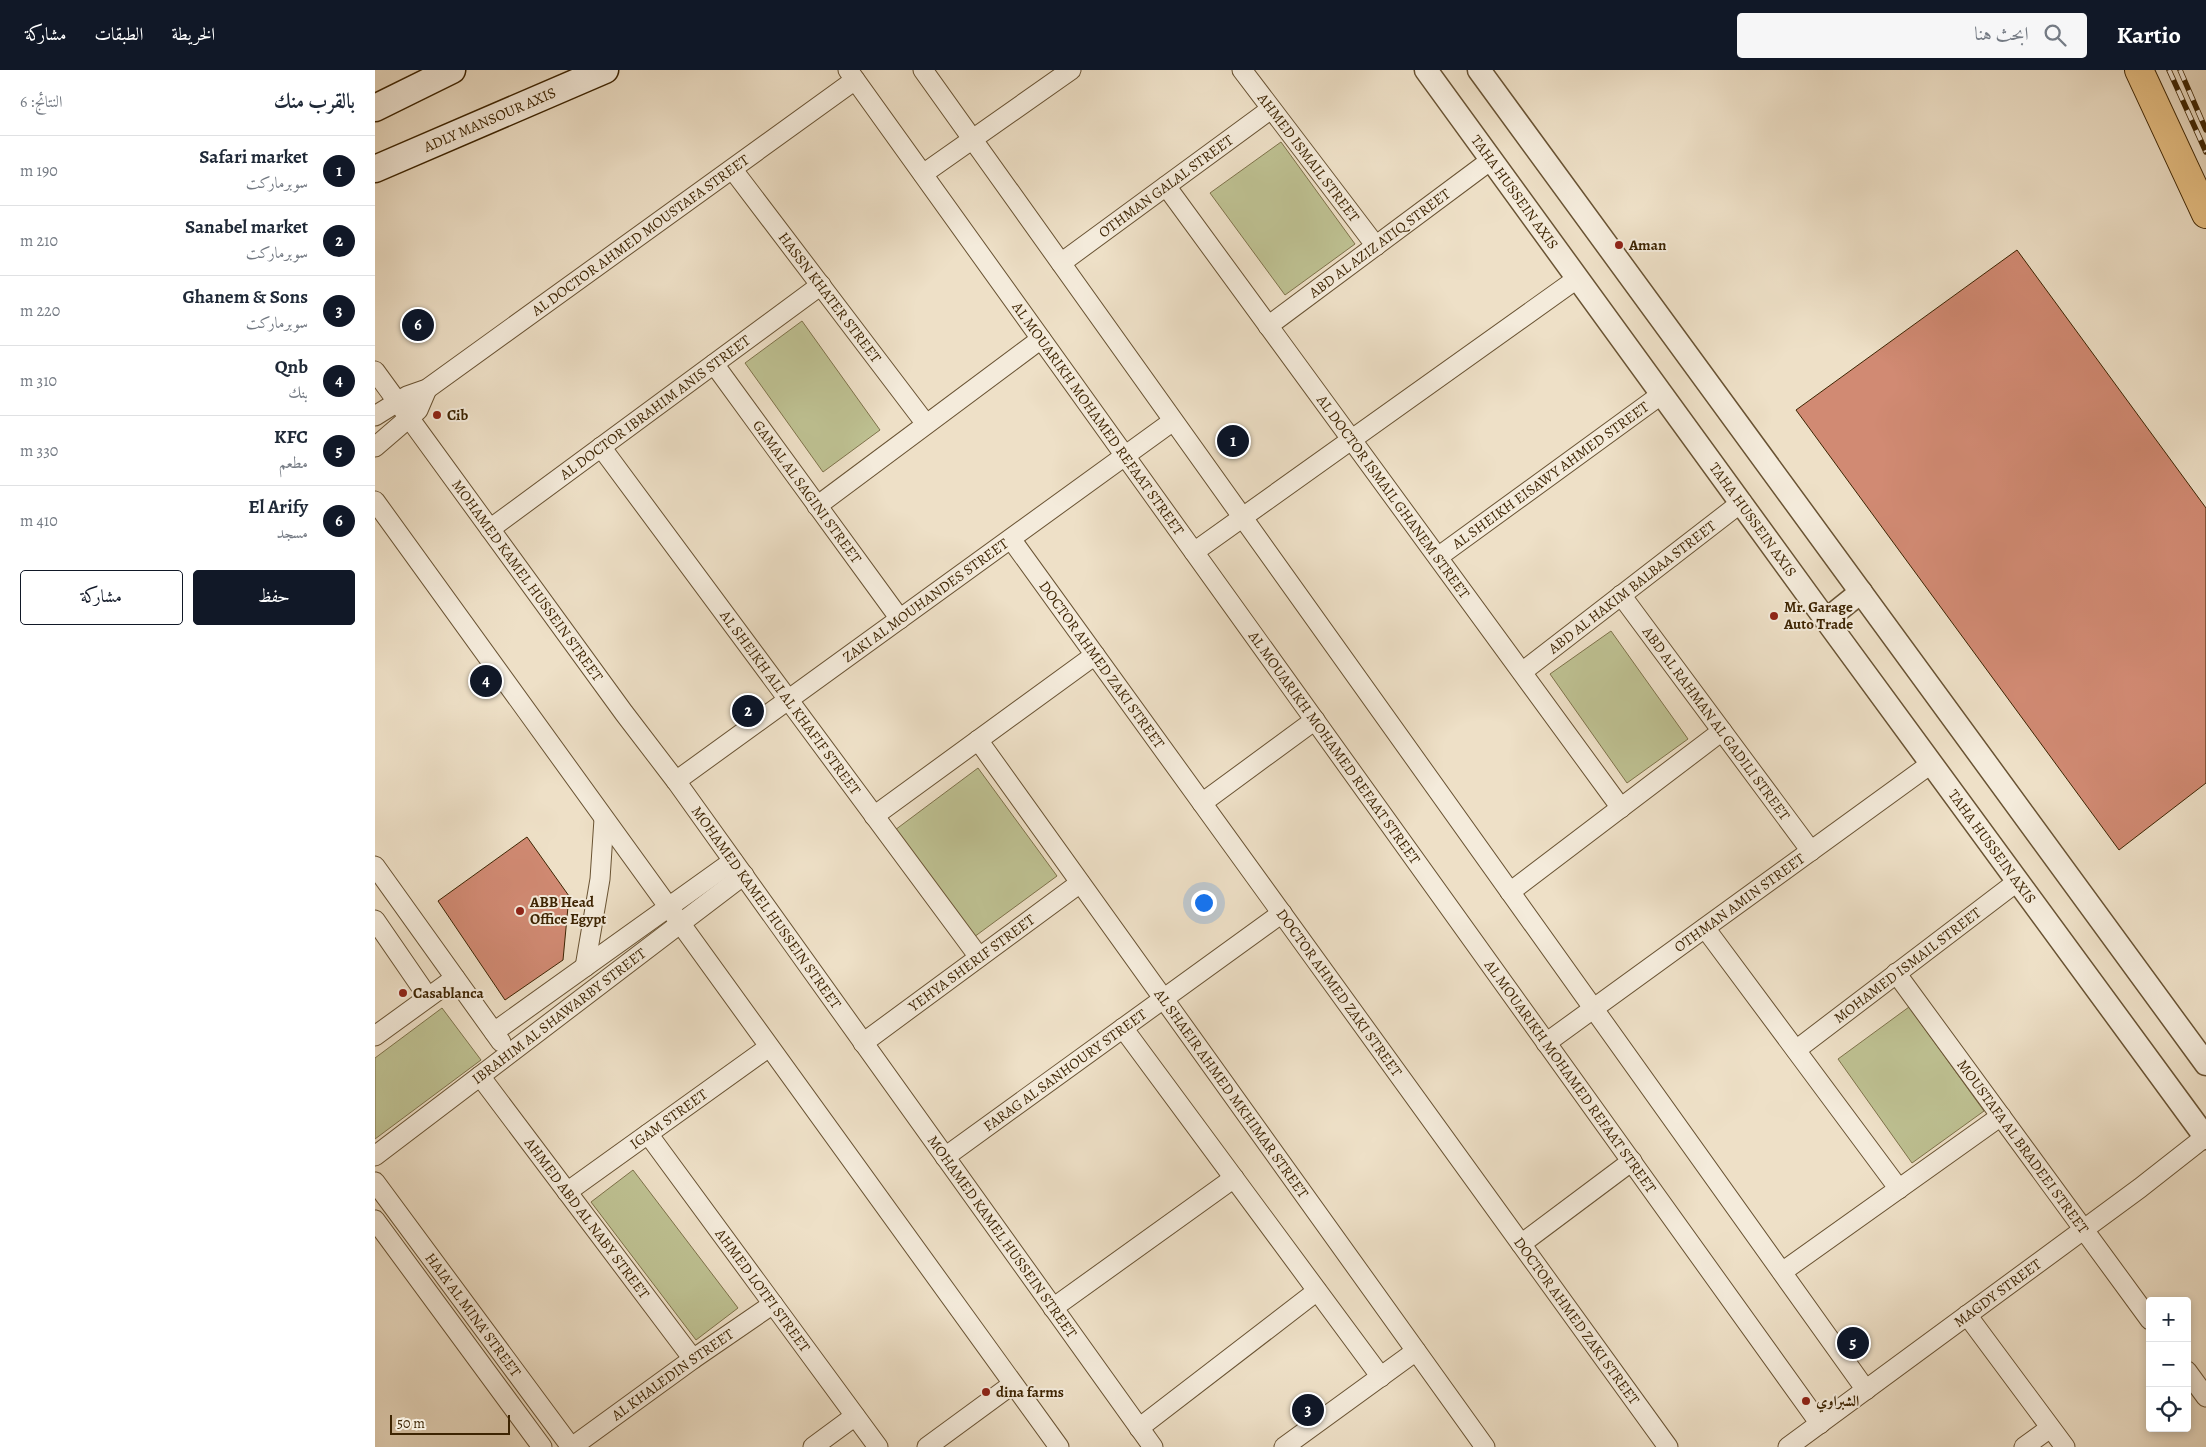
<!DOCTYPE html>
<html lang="ar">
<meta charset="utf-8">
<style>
:root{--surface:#fff;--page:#f6f6f7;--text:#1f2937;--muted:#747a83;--line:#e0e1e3;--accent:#111827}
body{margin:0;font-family:Alegreya,Amiri,serif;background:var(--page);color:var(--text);direction:rtl}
.controls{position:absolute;right:15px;bottom:15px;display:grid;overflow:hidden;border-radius:5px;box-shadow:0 2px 8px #0003}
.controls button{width:45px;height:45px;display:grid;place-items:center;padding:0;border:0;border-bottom:1px solid var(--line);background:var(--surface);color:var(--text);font:25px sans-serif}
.scale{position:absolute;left:15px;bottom:12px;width:120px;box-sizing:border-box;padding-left:5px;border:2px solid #3d2402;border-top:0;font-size:14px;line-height:18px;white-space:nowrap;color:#3d2402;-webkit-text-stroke:4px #f4ebdb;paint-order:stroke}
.you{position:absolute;left:828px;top:832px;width:18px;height:18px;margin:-12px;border:4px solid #fff;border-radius:50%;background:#1a73e8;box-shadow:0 0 0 8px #1a73e833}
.badge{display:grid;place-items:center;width:32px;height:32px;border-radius:50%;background:var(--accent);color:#fff;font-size:16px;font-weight:700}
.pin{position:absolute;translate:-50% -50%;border:2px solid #fff;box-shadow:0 1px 5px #0006}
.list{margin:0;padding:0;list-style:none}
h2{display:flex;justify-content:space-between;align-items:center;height:65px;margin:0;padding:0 20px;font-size:21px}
h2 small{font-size:16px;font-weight:400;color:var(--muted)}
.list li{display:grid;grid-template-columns:32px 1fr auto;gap:15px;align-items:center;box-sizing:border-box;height:70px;padding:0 20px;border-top:1px solid var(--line)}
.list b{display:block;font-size:19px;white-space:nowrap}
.list p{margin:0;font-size:16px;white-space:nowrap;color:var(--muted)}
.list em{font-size:16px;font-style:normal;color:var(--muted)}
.actions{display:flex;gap:10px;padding:15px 20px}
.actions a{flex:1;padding:11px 0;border:1px solid var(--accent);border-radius:5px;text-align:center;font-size:18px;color:var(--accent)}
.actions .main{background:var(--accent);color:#fff}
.icon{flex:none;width:28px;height:28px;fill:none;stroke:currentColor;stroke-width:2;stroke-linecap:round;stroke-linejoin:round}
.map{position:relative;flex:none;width:1831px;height:1377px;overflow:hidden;direction:ltr}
header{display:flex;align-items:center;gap:30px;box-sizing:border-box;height:70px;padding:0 25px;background:var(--accent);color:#fff}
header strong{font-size:24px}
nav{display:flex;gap:28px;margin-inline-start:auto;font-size:18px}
.search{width:350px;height:45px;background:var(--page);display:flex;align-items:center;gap:12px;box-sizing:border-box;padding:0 18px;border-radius:5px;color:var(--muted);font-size:19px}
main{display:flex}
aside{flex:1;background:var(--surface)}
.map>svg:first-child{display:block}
</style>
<header>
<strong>Kartio</strong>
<div class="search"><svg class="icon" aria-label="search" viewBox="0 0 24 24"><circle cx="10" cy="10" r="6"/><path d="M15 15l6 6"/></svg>ابحث هنا</div>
<nav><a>الخريطة</a><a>الطبقات</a><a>مشاركة</a></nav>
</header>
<main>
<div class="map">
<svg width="1831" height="1377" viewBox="0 0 1831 1377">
<rect width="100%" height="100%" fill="#eee0c7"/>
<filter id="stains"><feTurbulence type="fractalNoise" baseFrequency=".004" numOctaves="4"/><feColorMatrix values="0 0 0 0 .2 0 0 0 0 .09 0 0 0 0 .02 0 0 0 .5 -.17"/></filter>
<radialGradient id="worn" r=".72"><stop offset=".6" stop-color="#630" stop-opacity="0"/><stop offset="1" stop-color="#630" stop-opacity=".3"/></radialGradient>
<path fill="#bec192" stroke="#7e724a" d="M 906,72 L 980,174 L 910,225 L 835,123 Z
M 427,251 L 505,360 L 448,402 L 370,293 Z
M 1236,561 L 1313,669 L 1252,713 L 1175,604 Z
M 603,698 L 682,806 L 599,867 L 520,760 Z
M 1534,937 L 1609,1041 L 1537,1093 L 1463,989 Z
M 67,938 L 106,990 L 0,1069 L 0,988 Z
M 258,1100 L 363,1238 L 321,1270 L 216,1132 Z"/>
<path fill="#d18a73" stroke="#3d2402" d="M 1642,180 L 1831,438 L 1831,713 L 1744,780 L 1421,340 Z
M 152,767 L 194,826 L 188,890 L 130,930 L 63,831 Z"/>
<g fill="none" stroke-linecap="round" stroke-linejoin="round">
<defs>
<g id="minor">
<path id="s1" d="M 473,0 L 1445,1354"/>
<path d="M 548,0 L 1491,1320"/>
<path id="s2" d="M 867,0 L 1001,176"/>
<path id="s3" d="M 358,100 L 551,354"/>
<path d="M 548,104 L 696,0"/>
<path id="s4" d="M 791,116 L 1246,738"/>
<path id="s5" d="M 686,193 L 896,39"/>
<path id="s6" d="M 893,256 L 1116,90"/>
<path id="s7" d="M 339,294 L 525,549"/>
<path id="s8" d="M 0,301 L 249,643 L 301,711 L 778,1377"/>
<path id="s9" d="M 0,346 L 32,326 L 52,319 L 480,10"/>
<path d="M 0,377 L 43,340 L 52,319"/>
<path id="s10" d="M 226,377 L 604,887"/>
<path d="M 0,431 L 684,1377"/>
<path d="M 442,436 L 666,269"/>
<path id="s11" d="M 115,459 L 446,215"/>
<path id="s12" d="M 636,469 L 1293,1377"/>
<path d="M 819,482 L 1203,208"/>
<path id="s13" d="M 1063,487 L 1287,324"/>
<path id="s14" d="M 1246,525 L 1436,781"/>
<path id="s15" d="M 1147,602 L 1367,432"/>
<path id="s16" d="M 603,670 L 1110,1377"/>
<path id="s17" d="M 301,711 L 798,351"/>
<path d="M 827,733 L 940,650"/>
<path d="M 499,746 L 720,585"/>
<path d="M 0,796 L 126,972"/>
<path d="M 1135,822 L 1347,661"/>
<path d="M 0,850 L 53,927"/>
<path d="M 1330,858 L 1524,1119"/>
<path d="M 210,897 L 225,809 L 229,749"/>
<path id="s18" d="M 1521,903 L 1775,1250"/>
<path d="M 748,958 L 1006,1307"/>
<path d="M 119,962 L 358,791"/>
<path d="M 0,966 L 80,908"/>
<path id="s19" d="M 488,973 L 705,813"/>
<path id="s20" d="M 1171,973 L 1557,693"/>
<path id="s21" d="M 1421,980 L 1643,811"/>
<path id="s22" d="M 105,1006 L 318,1289"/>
<path id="s23" d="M 273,1064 L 503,1377"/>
<path id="s24" d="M 0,1086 L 369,805"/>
<path id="s25" d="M 570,1087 L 907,843"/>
<path id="s26" d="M 0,1112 L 196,1377"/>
<path id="s27" d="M 192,1122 L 394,977"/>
<path d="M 0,1150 L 167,1377"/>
<path d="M 1146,1174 L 1257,1091"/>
<path d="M 1407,1202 L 1626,1046"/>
<path d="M 678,1238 L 859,1108"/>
<path d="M 1592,1245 L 1690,1377"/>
<path d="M 1812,1301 L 1831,1327"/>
<path d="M 764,1358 L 942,1221"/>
<path id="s28" d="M 197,1377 L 318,1289 L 398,1234"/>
<path d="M 438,1377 L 480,1346"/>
<path d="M 552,1377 L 638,1314"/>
<path d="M 909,1377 L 1041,1281"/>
<path id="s29" d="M 1413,1377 L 1765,1118 L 1830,1067"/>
<path d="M 1649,1377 L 1675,1358"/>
</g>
<g id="tertiary">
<path id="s30" d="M 1051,0 L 1451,550 L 1831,1068"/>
<path d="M 1104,0 L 1831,994"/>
<path d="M 1451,550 L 1486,522"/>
</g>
<g id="secondary">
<path d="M 0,38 L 77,0"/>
<path id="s31" d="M 0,99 L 230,0"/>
</g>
<path id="primary" d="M 1764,0 L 1831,144"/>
</defs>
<use href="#minor" stroke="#695333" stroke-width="21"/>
<use href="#tertiary" stroke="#695333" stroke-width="25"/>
<use href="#secondary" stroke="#3d2402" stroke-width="29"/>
<use href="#primary" stroke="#3d2402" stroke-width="30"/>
<use href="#minor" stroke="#f4ebdb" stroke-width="19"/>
<use href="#tertiary" stroke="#f4ebdb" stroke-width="22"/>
<use href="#secondary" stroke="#f4ebdb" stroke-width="26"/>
<use href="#primary" stroke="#e7c084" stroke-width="28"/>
<defs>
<path id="rail" d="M 1794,0 L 1831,82
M 1805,0 L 1831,60"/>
</defs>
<use href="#rail" stroke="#3d2402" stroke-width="5.5"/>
<use href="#rail" stroke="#f4ebdb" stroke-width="4" stroke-dasharray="11" stroke-linecap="butt"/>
</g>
<g fill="#8f2418" stroke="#f4ebdb" stroke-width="2">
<circle cx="1244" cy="175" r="5"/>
<circle cx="62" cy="345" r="5"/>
<circle cx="1399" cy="546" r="5"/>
<circle cx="145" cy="841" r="5"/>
<circle cx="28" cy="923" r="5"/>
<circle cx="611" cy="1322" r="5"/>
<circle cx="1431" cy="1331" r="5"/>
</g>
<g text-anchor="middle" stroke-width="4" stroke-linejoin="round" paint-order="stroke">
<g font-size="15" fill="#3d2402" stroke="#f4ebdb">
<text dy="5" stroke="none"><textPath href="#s31" startOffset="125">ADLY MANSOUR AXIS</textPath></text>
<text dy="5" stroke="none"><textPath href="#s2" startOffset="110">AHMED ISMAIL STREET</textPath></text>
<text dy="5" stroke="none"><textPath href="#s5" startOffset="130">OTHMAN GALAL STREET</textPath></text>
<text dy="5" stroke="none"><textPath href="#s30" startOffset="151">TAHA HUSSEIN AXIS</textPath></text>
<text dy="5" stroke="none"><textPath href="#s9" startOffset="322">AL DOCTOR AHMED MOUSTAFA STREET</textPath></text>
<text dy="5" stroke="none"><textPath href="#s6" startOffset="139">ABD AL AZIZ ATIQ STREET</textPath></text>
<text dy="5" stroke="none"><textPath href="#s3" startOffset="160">HASSN KHATER STREET</textPath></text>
<text dy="5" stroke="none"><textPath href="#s11" startOffset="205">AL DOCTOR IBRAHIM ANIS STREET</textPath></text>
<text dy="5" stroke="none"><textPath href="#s1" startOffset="429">AL MOUARIKH MOHAMED REFAAT STREET</textPath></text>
<text dy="5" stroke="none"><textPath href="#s13" startOffset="139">AL SHEIKH EISAWY AHMED STREET</textPath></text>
<text dy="5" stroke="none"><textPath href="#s7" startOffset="158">GAMAL AL SAGINI STREET</textPath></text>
<text dy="5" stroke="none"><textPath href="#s4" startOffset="385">AL DOCTOR ISMAIL GHANEM STREET</textPath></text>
<text dy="5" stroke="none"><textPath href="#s30" startOffset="556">TAHA HUSSEIN AXIS</textPath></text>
<text dy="5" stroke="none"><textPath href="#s8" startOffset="259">MOHAMED KAMEL HUSSEIN STREET</textPath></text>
<text dy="5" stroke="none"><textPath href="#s15" startOffset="139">ABD AL HAKIM BALBAA STREET</textPath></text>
<text dy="5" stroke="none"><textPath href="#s17" startOffset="308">ZAKI AL MOUHANDES STREET</textPath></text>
<text dy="5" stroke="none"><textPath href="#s12" startOffset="155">DOCTOR AHMED ZAKI STREET</textPath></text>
<text dy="5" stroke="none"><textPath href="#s10" startOffset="318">AL SHEIKH ALI AL KHAFIF STREET</textPath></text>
<text dy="5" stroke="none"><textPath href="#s14" startOffset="160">ABD AL RAHMAN AL GADILI STREET</textPath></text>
<text dy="5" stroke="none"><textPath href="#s1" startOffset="834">AL MOUARIKH MOHAMED REFAAT STREET</textPath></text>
<text dy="5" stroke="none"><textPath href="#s30" startOffset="961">TAHA HUSSEIN AXIS</textPath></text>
<text dy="5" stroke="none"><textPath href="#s20" startOffset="239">OTHMAN AMIN STREET</textPath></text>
<text dy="5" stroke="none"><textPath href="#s8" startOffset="664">MOHAMED KAMEL HUSSEIN STREET</textPath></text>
<text dy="5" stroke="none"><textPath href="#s19" startOffset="135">YEHYA SHERIF STREET</textPath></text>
<text dy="5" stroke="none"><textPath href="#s21" startOffset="140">MOHAMED ISMAIL STREET</textPath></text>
<text dy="5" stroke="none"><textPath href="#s12" startOffset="560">DOCTOR AHMED ZAKI STREET</textPath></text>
<text dy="5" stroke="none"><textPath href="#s24" startOffset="231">IBRAHIM AL SHAWARBY STREET</textPath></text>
<text dy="5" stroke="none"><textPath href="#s25" startOffset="148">FARAG AL SANHOURY STREET</textPath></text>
<text dy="5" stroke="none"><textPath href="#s1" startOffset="1239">AL MOUARIKH MOHAMED REFAAT STREET</textPath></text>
<text dy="5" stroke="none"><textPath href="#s16" startOffset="435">AL SHAEIR AHMED MKHIMAR STREET</textPath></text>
<text dy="5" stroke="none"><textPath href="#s27" startOffset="125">IGAM STREET</textPath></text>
<text dy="5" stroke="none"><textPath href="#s18" startOffset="215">MOUSTAFA AL BRADEEI STREET</textPath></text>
<text dy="5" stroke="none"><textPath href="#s22" startOffset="178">AHMED ABD AL NABY STREET</textPath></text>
<text dy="5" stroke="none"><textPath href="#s8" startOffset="1069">MOHAMED KAMEL HUSSEIN STREET</textPath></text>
<text dy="5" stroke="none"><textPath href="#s23" startOffset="194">AHMED LOTFI STREET</textPath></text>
<text dy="5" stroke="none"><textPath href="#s29" startOffset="260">MAGDY STREET</textPath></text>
<text dy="5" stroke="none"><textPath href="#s26" startOffset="165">HAIA' AL MINA' STREET</textPath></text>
<text dy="5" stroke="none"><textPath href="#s12" startOffset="965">DOCTOR AHMED ZAKI STREET</textPath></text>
<text dy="5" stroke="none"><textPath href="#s28" startOffset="124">AL KHALEDIN STREET</textPath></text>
</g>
<g font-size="15" font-weight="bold" fill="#3d2402" stroke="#f4ebdb" text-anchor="start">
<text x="1254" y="180">Aman</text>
<text x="72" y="350">Cib</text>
<text x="1409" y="542">Mr. Garage<tspan x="1409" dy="17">Auto Trade</tspan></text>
<text x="155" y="837">ABB Head<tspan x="155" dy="17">Office Egypt</tspan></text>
<text x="38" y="928">Casablanca</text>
<text x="621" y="1327">dina farms</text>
<text x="1441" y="1336">الشبراوي</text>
</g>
</g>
<rect width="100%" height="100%" filter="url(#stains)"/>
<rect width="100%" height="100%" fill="url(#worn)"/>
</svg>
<div class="controls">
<button>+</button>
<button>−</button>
<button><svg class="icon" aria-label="locate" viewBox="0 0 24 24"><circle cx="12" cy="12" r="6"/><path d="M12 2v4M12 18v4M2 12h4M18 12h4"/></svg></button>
</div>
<div class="scale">50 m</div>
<div class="you"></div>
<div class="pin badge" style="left:858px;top:371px">1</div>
<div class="pin badge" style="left:373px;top:641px">2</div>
<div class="pin badge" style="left:933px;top:1340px">3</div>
<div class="pin badge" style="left:111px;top:611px">4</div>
<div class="pin badge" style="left:1478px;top:1273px">5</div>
<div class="pin badge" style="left:43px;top:255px">6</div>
</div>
<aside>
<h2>بالقرب منك<small>النتائج: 6</small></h2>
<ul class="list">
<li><span class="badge">1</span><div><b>Safari market</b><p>سوبرماركت</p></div><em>190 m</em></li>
<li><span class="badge">2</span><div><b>Sanabel market</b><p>سوبرماركت</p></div><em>210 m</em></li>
<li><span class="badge">3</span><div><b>Ghanem &amp; Sons</b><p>سوبرماركت</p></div><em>220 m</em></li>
<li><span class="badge">4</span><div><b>Qnb</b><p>بنك</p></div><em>310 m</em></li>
<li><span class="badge">5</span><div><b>KFC</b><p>مطعم</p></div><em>330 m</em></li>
<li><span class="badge">6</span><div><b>El Arify</b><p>مسجد</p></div><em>410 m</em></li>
</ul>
<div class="actions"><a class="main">حفظ</a><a>مشاركة</a></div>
</aside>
</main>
